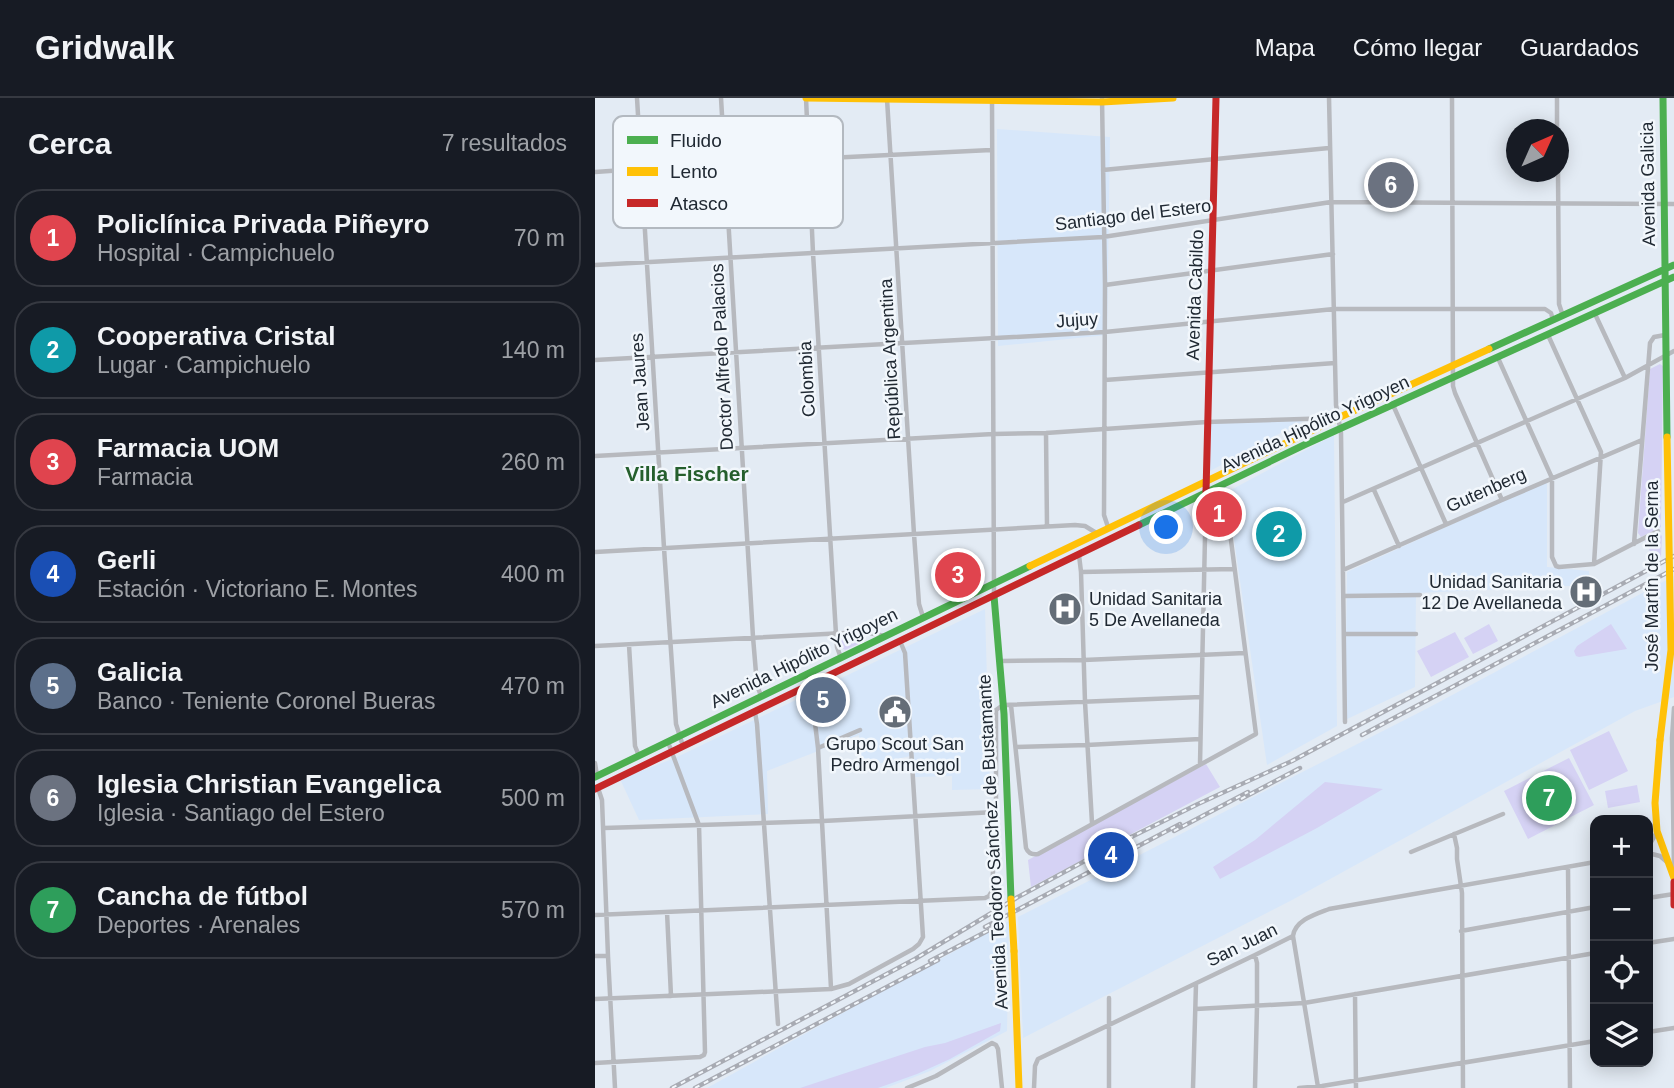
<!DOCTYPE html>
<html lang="es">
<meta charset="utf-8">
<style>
:root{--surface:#171b24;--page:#242831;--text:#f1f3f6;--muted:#9ea1a6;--line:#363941;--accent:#646d77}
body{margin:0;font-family:Arial,sans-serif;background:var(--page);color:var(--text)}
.controls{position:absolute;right:21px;bottom:21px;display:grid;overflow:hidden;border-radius:14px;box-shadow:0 4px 18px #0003}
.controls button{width:63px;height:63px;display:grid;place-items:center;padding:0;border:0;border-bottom:2px solid var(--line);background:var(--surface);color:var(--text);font:35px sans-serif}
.compass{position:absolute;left:911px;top:21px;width:63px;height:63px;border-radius:50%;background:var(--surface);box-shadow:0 4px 18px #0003;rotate:45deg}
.you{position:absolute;left:572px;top:430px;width:24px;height:24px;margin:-18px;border:5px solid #fff;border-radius:50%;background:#1a73e8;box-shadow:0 0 0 10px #1a73e833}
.badge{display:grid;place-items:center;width:46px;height:46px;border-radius:50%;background:var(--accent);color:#fff;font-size:23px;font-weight:700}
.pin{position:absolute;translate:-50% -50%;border:4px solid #fff;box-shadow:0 2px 7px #0006}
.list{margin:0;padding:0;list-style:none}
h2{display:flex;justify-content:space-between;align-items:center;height:91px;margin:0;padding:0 28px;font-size:30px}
h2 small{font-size:23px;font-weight:400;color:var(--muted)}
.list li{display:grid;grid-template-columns:46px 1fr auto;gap:21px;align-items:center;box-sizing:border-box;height:98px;margin:0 14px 14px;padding:0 14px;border:2px solid var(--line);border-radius:28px}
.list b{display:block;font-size:26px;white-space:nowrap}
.list p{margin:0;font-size:23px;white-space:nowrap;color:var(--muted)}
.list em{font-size:23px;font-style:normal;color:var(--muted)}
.icon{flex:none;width:38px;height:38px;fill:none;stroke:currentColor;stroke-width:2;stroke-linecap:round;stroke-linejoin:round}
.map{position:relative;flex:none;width:1079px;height:990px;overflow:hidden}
header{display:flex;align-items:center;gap:42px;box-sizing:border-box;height:98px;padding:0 35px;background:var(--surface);border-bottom:2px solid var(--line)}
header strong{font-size:33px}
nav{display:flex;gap:38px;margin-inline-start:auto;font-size:24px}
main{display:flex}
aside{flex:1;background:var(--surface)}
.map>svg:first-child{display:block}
</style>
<header>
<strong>Gridwalk</strong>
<nav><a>Mapa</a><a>Cómo llegar</a><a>Guardados</a></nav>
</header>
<main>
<aside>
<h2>Cerca<small>7 resultados</small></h2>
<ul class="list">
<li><span class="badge" style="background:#e0444e">1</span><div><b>Policlínica Privada Piñeyro</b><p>Hospital · Campichuelo</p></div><em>70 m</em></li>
<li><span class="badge" style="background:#0f9aa8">2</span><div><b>Cooperativa Cristal</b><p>Lugar · Campichuelo</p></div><em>140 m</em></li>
<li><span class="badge" style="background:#e0444e">3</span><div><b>Farmacia UOM</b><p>Farmacia</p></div><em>260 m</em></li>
<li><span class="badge" style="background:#1a4fb4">4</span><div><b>Gerli</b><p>Estación · Victoriano E. Montes</p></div><em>400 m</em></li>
<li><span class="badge" style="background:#5c6f8a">5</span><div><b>Galicia</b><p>Banco · Teniente Coronel Bueras</p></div><em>470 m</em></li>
<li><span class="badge" style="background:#6b7280">6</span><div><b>Iglesia Christian Evangelica</b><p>Iglesia · Santiago del Estero</p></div><em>500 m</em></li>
<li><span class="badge" style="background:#2e9e5b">7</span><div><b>Cancha de fútbol</b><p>Deportes · Arenales</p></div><em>570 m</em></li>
</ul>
</aside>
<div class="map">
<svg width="1079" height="990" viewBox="0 0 1079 990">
<rect width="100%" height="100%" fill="#e3ebf4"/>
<path fill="#d7e7fa" d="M 402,31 L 515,39 L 512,237 L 403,248 Z
M 710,322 L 615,373 L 615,324 Z
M 739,337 L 742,628 L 672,667 L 632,394 Z
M 952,383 L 952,469 L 994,473 L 995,487 L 821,495 L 820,589 L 750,622 L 752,474 Z
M 1079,478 L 1079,599 L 1040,613 L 697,802 L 428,940 L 423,819 L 833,610 Z
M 390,511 L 395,691 L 357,692 L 357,678 L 320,679 L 319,657 L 265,670 L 264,637 L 172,673 L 173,716 L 44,722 L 25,681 L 80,660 Z
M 414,823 L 412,933 L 335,973 L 291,990 L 112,990 Z"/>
<path fill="#d5d2f4" d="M 1065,266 L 1068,268 L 1066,429 L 1046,439 L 1043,435 L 1055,271 Z
M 1063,436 L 1065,436 L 1067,438 L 1066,459 L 1059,463 L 1050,442 Z
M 894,526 L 903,543 L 878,556 L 869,540 Z
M 1016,526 L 1032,551 L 984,559 L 981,558 L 979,553 L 982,548 Z
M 860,534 L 874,559 L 836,579 L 822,553 Z
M 269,538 L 270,543 L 250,552 L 247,550 L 245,541 L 247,540 Z
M 1014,633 L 1033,673 L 994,692 L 975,652 Z
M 974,660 L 999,707 L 933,741 L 909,693 Z
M 611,666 L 625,689 L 436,789 L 433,762 Z
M 730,684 L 788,691 L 722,730 L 625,781 L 618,769 L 660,742 Z
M 1042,687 L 1045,704 L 1013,710 L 1010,693 Z
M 406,925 L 405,933 L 355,961 L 322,976 L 283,990 L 205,990 L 330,949 L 350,945 Z"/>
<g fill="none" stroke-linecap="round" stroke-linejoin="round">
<path stroke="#b7b9be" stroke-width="4.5" d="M 42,0 L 69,450 L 81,626 L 88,648
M 126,0 L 158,539 L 162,587 L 166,598
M 211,0 L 218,155 L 241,536 L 242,549 L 246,560
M 507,0 L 510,187 L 509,417 L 513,429
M 734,0 L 741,307 L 746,335 L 750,624
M 857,0 L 858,288 L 860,295 L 907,402
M 962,0 L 962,32
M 292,1 L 319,436 L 324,506 L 328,519
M 397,1 L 399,498
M 508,72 L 734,50
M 0,74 L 130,65 L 396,52
M 963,74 L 964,206 L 968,218
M 0,167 L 508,139 L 736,104 L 1079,106
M 510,187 L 738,156
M 1000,216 L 1030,280
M 953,237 L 1006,354 L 999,466
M 903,260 L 957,380 L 957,459 L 961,468 L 964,469 L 999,466 L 1063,433
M 0,262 L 510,234 L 739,211 L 950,211 L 956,215 L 958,222
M 510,282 L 740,265
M 798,307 L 851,426
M 451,335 L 452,428
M 0,358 L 398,336 L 451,335 L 612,324 L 740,320
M 779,392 L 804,448
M 748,404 L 1030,280 L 1079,253
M 1039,446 L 1055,245 L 1059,239 L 1070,237
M 0,454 L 480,427 L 490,428 L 503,436
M 484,457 L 486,474 L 490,604 L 497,725
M 748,472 L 907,402 L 1047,342
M 486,474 L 639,471
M 749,498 L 825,497
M 750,536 L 821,536
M 34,547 L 40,648 L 44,658
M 0,548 L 269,534 L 290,538
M 406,563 L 489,562 L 650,555
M 213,588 L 217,600 L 223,650 L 236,890
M 416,607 L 431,750 C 433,755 437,757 443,756 L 661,636 L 630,396 L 627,387
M 1079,610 L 1077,640 L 1079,773
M 160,614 L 162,626 L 183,926
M 421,649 L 492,647 L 605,641
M 223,650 L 265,632
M 0,665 L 2,678
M 605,666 L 611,394
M 3,690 L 7,702 L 13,858 L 20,990
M 9,730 L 228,723 L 401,714
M 859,736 L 862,750 L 862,761 L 867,795 L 868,990
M 1053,749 L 1062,734
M 816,754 L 908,716
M 1053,755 L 1065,758 L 1072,764
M 973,769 L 975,990
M 1053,800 L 1079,796
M 72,814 L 76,898
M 0,817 L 390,800 L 394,798 L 397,793 L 401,714 L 401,612 L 408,607 L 606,599
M 866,833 L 1000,809
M 698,838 L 723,989
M 1053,845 L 1079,841
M 0,858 L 13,858
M 760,896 L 761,990
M 514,900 L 514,990
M 0,901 L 236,891 L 254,886 L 318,851 L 324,846 L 328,839 L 310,555 L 305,543
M 601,911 L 709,905 L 1000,855
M 1053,934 L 1079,930
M 0,965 L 105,959 L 109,957 L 110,954 L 104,727 L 73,644
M 312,990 L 341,978 L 397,945 L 401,947 L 403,951 L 407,990
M 439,990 L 440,968 L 443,961 L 660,857 L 698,838 C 700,822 721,816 734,811 L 1000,764
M 598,990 L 601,886
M 660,990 L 662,908 L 662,865 L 660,857
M 704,990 L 727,988 L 1000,943"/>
<path stroke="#4caf50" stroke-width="7" d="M 1068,0 L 1072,339
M 894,251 L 1079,167
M 544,427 L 709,347 L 1079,179
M 399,498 L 409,616 L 416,801
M 0,679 L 435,468"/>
<path stroke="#ffc107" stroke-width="7" d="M 211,0 L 507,4 L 578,0
M 435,468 L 743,320 L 894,251
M 1065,642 L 1060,705 L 1062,733 L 1079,780
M 419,853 L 424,990"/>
<path stroke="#c62828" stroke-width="7" d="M 611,394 L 621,0
M 0,691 L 544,427
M 1079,784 L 1079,807"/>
<defs>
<path id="rail" d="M 767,637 L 1079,471
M 646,701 L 705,670
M 579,733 L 653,694
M 390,829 L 585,726
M 335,863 L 400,829
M 77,990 L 320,861 L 423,799 L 512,751 L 603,706 L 697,663 L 1079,458
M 100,990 L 343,862"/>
</defs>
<use href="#rail" stroke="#a8abb3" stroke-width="4.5"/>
<use href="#rail" stroke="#f2f7fc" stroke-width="2" stroke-dasharray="5" stroke-linecap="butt"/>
<path stroke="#ffc107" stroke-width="7" d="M 1065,642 L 1076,552 L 1072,339
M 416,801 L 419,853"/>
</g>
<defs>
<symbol id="hospital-disc" viewBox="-11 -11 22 22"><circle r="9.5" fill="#646d77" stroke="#f2f7fc"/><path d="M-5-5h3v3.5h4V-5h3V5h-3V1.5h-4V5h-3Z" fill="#fff"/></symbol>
<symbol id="civic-disc" viewBox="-11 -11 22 22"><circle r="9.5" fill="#646d77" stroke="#f2f7fc"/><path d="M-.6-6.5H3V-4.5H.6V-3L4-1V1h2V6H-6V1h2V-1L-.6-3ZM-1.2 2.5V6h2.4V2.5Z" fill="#fff"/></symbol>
</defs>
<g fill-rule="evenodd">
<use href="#hospital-disc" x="972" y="475" width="38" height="38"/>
<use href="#hospital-disc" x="451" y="492" width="38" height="38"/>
<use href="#civic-disc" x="281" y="595" width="38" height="38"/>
</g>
<g text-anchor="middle" stroke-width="5" stroke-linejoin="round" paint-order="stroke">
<g font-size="18" fill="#202933" stroke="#f2f7fc">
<text transform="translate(1053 86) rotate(-91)" y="6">Avenida Galicia</text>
<text transform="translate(538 117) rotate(-7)" y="6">Santiago del Estero</text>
<text transform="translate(600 197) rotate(-88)" y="6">Avenida Cabildo</text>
<text transform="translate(482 222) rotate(-4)" y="6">Jujuy</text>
<text transform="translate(127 259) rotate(-93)" y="6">Doctor Alfredo Palacios</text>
<text transform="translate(295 261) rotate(-93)" y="6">República Argentina</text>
<text transform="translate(212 281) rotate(-93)" y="6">Colombia</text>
<text transform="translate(45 284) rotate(-94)" y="6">Jean Jaures</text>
<text transform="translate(720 326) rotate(-25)" y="6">Avenida Hipólito Yrigoyen</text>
<text transform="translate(891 392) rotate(-24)" y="6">Gutenberg</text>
<text transform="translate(1057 478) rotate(-90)" y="6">José Martín de la Serna</text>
<text transform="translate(209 560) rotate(-26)" y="6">Avenida Hipólito Yrigoyen</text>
<text transform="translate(398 744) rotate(-93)" y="6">Avenida Teodoro Sánchez de Bustamante</text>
<text transform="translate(647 847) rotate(-26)" y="6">San Juan</text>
</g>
<g font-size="18" fill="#202933" stroke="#f2f7fc" text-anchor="end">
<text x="967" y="490">Unidad Sanitaria<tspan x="967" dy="21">12 De Avellaneda</tspan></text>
<text x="494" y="507" text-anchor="start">Unidad Sanitaria<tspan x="494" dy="21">5 De Avellaneda</tspan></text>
<text x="300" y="652" text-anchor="middle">Grupo Scout San<tspan x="300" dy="21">Pedro Armengol</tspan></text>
</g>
<g font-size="21" font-weight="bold" fill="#255f2d" stroke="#f2f7fc">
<text x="92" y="383">Villa Fischer</text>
</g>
</g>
<rect x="18" y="18" width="230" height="112" rx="10" fill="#f2f7fc" stroke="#b3b9c0" stroke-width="2"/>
<rect x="32" y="38" width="31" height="8" fill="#4caf50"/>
<rect x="32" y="69" width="31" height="9" fill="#ffc107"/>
<rect x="32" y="101" width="31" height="8" fill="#c62828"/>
<g font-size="19" fill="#202933">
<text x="75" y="49">Fluido</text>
<text x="75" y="80">Lento</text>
<text x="75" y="112">Atasco</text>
</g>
</svg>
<div class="controls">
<button>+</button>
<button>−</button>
<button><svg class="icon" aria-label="locate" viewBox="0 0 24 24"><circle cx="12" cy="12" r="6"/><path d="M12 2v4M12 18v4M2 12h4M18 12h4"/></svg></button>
<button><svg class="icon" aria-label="layers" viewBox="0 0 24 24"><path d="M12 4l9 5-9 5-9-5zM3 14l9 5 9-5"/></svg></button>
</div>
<svg class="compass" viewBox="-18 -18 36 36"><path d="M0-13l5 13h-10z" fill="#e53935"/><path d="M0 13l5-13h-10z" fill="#9ea1a6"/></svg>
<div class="you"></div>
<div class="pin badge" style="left:624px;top:416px;background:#e0444e">1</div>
<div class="pin badge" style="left:684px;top:436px;background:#0f9aa8">2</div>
<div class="pin badge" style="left:363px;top:477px;background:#e0444e">3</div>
<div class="pin badge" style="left:516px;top:757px;background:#1a4fb4">4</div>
<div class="pin badge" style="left:228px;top:602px;background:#5c6f8a">5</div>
<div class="pin badge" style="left:796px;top:87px;background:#6b7280">6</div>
<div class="pin badge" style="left:954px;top:700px;background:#2e9e5b">7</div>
</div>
</main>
